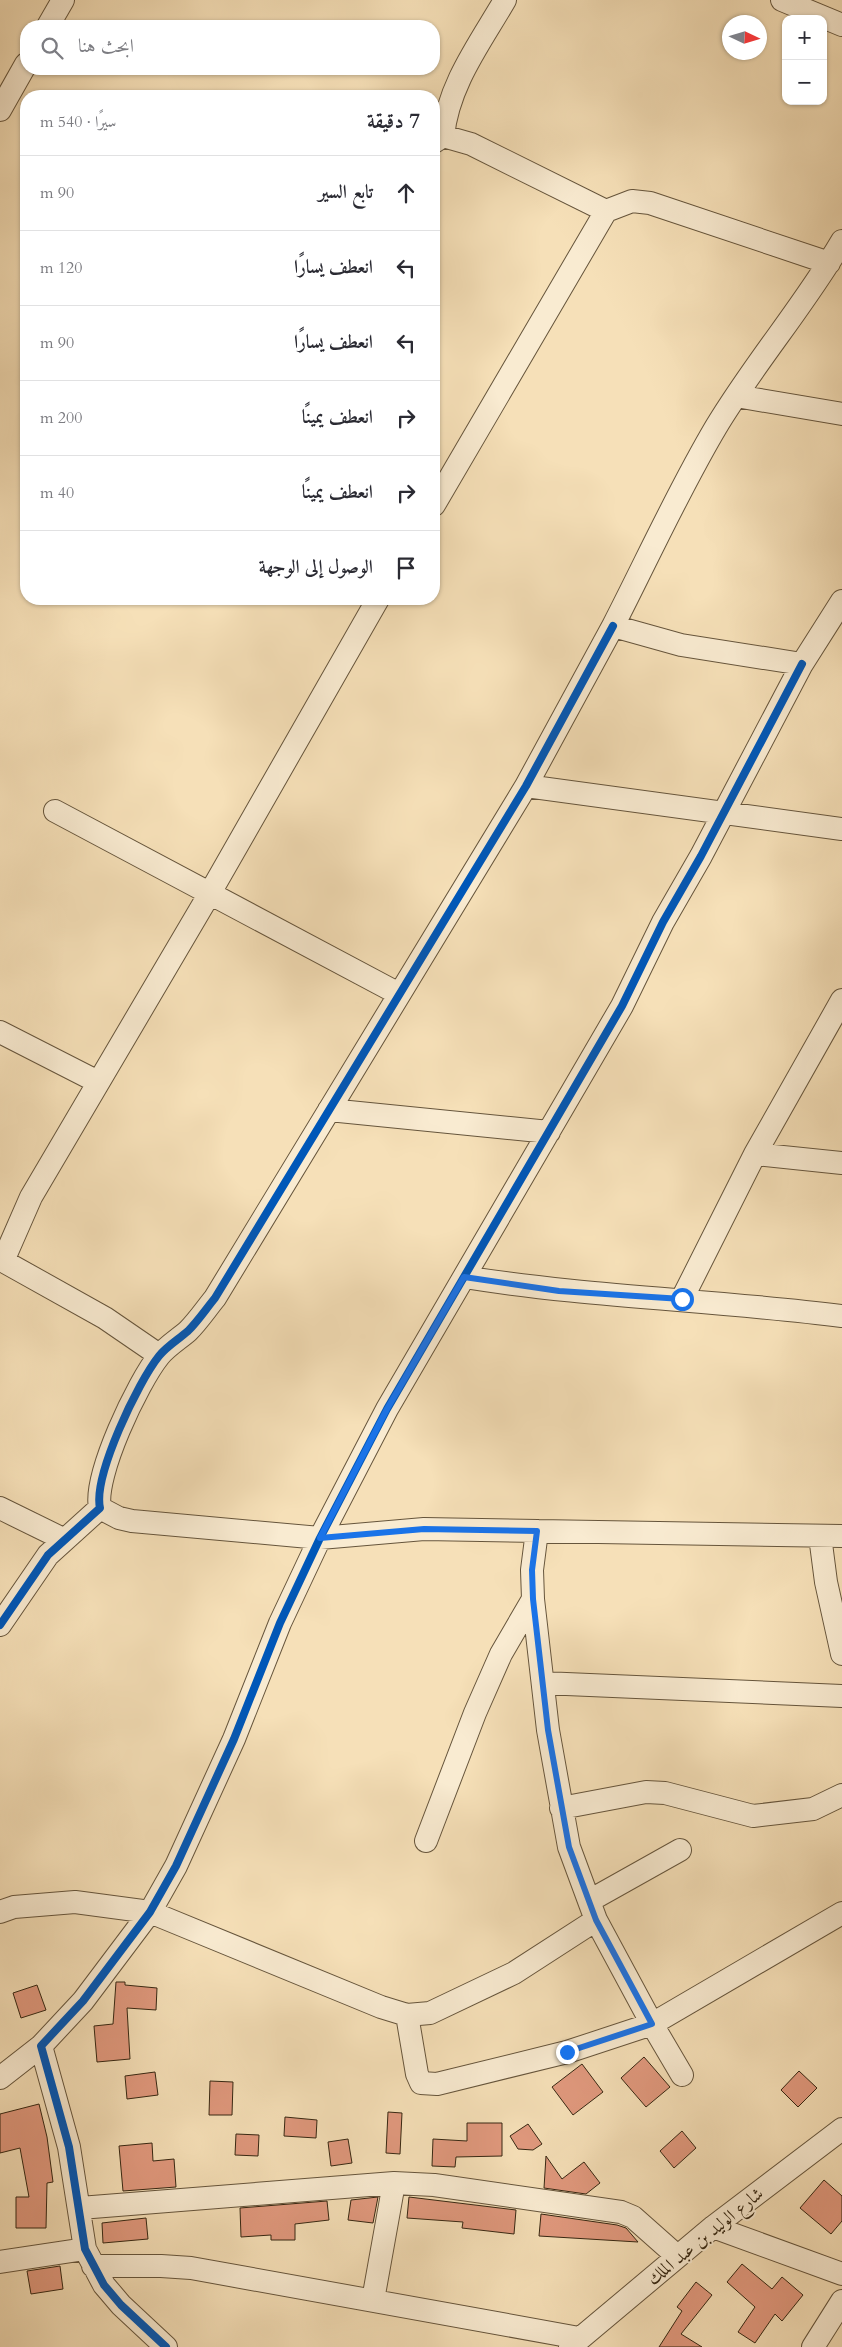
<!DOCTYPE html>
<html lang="ar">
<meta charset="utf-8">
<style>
:root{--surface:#fff;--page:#f2f2f3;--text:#2b2b33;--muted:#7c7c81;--line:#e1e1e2}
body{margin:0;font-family:Cardo,Amiri,serif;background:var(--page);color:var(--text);direction:rtl}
.controls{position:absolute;right:15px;top:15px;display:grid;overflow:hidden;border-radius:10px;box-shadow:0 1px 4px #0004}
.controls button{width:45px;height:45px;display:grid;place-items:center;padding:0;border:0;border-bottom:1px solid var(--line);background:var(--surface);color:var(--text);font:25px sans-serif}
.compass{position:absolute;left:722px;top:15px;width:45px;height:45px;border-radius:50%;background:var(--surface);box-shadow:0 1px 4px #0004;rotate:94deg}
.stop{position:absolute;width:15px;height:15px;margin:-11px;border:4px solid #1a73e8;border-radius:50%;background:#fff}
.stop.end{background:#1a73e8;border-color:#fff;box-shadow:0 1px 5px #0008}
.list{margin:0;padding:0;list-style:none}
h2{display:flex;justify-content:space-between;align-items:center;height:65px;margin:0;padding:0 20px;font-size:21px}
h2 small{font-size:16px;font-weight:400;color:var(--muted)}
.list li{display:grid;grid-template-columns:32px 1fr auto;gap:15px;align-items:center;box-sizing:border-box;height:75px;padding:0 20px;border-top:1px solid var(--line)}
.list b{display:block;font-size:19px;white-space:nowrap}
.list em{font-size:16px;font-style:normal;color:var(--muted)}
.icon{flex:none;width:28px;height:28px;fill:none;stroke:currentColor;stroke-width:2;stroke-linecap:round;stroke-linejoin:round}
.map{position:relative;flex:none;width:842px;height:2347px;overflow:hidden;direction:ltr}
.search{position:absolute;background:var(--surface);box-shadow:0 1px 4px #0004;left:20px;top:20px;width:420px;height:55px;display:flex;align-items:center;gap:12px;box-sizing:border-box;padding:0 18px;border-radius:20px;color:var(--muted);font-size:19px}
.panel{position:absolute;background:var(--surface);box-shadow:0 1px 4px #0004;left:20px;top:90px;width:420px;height:515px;border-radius:20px;direction:rtl}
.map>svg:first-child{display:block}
</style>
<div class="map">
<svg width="842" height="2347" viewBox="0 0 842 2347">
<rect width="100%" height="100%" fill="#f6e0b8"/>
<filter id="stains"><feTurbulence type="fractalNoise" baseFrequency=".004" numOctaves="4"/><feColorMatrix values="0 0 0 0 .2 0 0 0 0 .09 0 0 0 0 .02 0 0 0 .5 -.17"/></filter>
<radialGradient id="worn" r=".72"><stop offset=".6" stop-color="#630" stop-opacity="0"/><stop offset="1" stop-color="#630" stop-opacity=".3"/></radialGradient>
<path fill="#e1997e" stroke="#362712" d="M 116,1982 L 125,1982 L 125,1985 L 157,1988 L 156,2010 L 127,2008 L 130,2059 L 97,2062 L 94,2026 L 113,2024 Z
M 37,1985 L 46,2010 L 21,2018 L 13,1993 Z
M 644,2057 L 670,2087 L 646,2107 L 621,2078 Z
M 582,2064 L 603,2092 L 573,2115 L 552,2087 Z
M 799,2071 L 817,2088 L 798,2107 L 781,2090 Z
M 155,2072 L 158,2095 L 127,2099 L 125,2076 Z
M 210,2081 L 233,2082 L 232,2115 L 209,2115 Z
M 39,2104 L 47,2137 L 53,2182 L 47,2183 L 46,2228 L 16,2228 L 16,2197 L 29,2197 L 20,2148 L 0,2153 L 0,2114 Z
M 388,2112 L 402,2113 L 400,2154 L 386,2153 Z
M 285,2117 L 317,2120 L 316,2138 L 284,2136 Z
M 467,2123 L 502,2123 L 502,2156 L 456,2157 L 455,2167 L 432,2166 L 433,2139 L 467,2141 Z
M 528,2124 L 542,2144 L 533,2150 L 518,2149 L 510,2136 Z
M 682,2131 L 696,2148 L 674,2168 L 660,2151 Z
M 236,2134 L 259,2135 L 258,2156 L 235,2155 Z
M 348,2139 L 352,2163 L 331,2166 L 328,2142 Z
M 152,2143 L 153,2161 L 174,2159 L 176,2187 L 123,2191 L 119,2146 Z
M 546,2156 L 562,2179 L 584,2162 L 600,2183 L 586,2194 L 544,2188 Z
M 824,2180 L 842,2196 L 842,2221 L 831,2234 L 800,2208 Z
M 378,2197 L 373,2223 L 348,2220 L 351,2200 Z
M 409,2197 L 516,2210 L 514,2234 L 462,2228 L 463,2222 L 407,2218 Z
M 327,2201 L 329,2220 L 295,2224 L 295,2240 L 271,2240 L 271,2235 L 241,2237 L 240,2208 Z
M 541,2214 L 617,2225 L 626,2228 L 638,2242 L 539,2236 Z
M 146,2218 L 148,2239 L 103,2243 L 102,2223 Z
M 742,2264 L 772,2289 L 782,2277 L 803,2295 L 782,2321 L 775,2314 L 755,2343 L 738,2332 L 755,2307 L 727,2282 Z
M 60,2266 L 63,2289 L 31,2294 L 27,2271 Z
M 696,2282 L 712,2295 L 681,2334 L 702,2347 L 659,2347 L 682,2311 L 677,2307 Z"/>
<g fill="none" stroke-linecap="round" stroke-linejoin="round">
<defs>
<path id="minor" d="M 782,0 L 842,25
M 48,26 L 63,0
M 0,110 L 26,64
M 443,136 C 448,85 480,43 505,0
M 434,142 L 443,136 L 471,144 L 606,211
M 842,241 C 804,306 755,362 716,427 C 678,491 647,560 613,626 L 681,645 L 802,664 L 842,601
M 736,396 L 842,414
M 434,505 L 606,211 L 632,201 L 650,203 L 829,263
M 526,786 L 842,829
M 55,811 L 399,994
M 0,1032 L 98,1082
M 329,1110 L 549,1132
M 755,1154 L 842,1163
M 464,1277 C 589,1297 716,1300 842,1316
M 682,1299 L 755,1154 L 842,1000
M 159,1355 L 105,1318 L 3,1261 L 31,1197 L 210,893 L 378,599
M 0,1508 L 63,1539
M 100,1508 L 119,1518 L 132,1521 L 320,1538 L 424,1529 L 842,1536
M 537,1531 L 532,1570 L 533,1599 L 548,1730 L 569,1847 L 596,1920 L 652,2024 L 682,2075
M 820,1536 L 826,1582 L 842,1654
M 0,1625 L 48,1555 L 100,1508 C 93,1476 138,1382 159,1356 C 167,1346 179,1339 188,1331 C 198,1321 206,1309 215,1298 L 526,786 L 613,626
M 543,1683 L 842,1696
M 561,1808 L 646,1792 L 665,1793 L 753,1816 L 813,1809 L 842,1795
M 426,1841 L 475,1713 L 501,1654 L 533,1599
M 589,1901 L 680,1850
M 0,1912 L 14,1907 L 75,1902 L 150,1912 L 381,2007 L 407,2015 L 430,2013 L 514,1973 L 596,1920
M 407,2015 L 417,2074 L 421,2083 L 437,2084 L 567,2052 L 652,2024 L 842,1913
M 0,2078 L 41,2046
M 80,2208 L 394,2183 L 434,2185 L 621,2212 L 633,2217 L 677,2256
M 713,2227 L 842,2274
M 0,2262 L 85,2249
M 93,2266 L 161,2266 L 191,2268 L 579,2338
M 373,2300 L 394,2183
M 166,2347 L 121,2305 L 104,2285 L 85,2249 L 69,2147 L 41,2046 L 83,2001 L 150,1912 L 176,1866 L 234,1739 L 280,1623 L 320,1538 L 387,1409 L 622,1006 L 663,922 L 701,856 L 802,664
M 570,2347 L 713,2227 L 842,2129
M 813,2347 L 842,2301"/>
</defs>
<use href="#minor" stroke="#66553c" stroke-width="24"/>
<use href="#minor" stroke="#f9ebd1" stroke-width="22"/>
<defs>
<path id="cycleway" d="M 0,1625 L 48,1555 L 100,1508 C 93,1476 138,1382 159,1356 C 167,1346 179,1339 188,1331 C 198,1321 206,1309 215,1298 L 526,786 L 613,626
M 166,2347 L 121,2305 L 104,2285 L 85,2249 L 69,2147 L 41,2046 L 83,2001 L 150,1912 L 176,1866 L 234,1739 L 280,1623 L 320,1538 L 387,1409 L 622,1006 L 663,922 L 701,856 L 802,664"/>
</defs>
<use href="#cycleway" stroke="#f9ebd1" stroke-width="11"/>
<use href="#cycleway" stroke="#0057b8" stroke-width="8"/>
</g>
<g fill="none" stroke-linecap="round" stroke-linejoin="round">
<path stroke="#1a73e8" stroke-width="6" d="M 567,2052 L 652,2024 L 596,1920 L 569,1847 L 548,1730 L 533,1599 L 532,1570 L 537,1531 L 424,1529 L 320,1538 L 387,1409 L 464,1277 L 559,1291 L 682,1299"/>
</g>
<g text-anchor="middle" stroke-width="4" stroke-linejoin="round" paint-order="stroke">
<g font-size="18" fill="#362712" stroke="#f9ebd1">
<text transform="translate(705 2236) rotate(-39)" y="6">شارع الوليد بن عبد الملك</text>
</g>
</g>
<rect width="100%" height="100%" filter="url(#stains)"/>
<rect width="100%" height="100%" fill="url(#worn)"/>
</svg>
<div class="controls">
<button>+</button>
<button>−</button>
</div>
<svg class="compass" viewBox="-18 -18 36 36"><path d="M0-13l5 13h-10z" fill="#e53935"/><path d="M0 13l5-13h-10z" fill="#7c7c81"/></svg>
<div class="stop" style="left:682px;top:1299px"></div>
<div class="stop end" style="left:567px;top:2052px"></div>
<div class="search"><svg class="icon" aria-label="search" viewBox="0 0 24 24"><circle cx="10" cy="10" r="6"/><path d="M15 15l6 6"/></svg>ابحث هنا</div>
<section class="panel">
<h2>7 دقيقة<small>سيرًا · 540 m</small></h2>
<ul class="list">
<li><svg class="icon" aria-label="ahead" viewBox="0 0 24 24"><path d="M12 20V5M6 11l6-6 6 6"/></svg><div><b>تابع السير</b></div><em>90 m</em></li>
<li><svg class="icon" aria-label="left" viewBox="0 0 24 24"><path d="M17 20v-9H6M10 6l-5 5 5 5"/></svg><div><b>انعطف يسارًا</b></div><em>120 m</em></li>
<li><svg class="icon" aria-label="left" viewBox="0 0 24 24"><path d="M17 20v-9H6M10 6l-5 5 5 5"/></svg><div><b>انعطف يسارًا</b></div><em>90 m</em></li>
<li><svg class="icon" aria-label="right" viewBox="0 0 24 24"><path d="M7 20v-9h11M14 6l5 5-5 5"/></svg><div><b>انعطف يمينًا</b></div><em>200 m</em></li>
<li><svg class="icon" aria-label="right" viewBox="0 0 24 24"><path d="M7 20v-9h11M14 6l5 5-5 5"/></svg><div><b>انعطف يمينًا</b></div><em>40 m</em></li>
<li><svg class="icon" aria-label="arrive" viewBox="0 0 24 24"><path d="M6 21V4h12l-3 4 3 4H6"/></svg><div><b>الوصول إلى الوجهة</b></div></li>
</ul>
</section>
</div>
